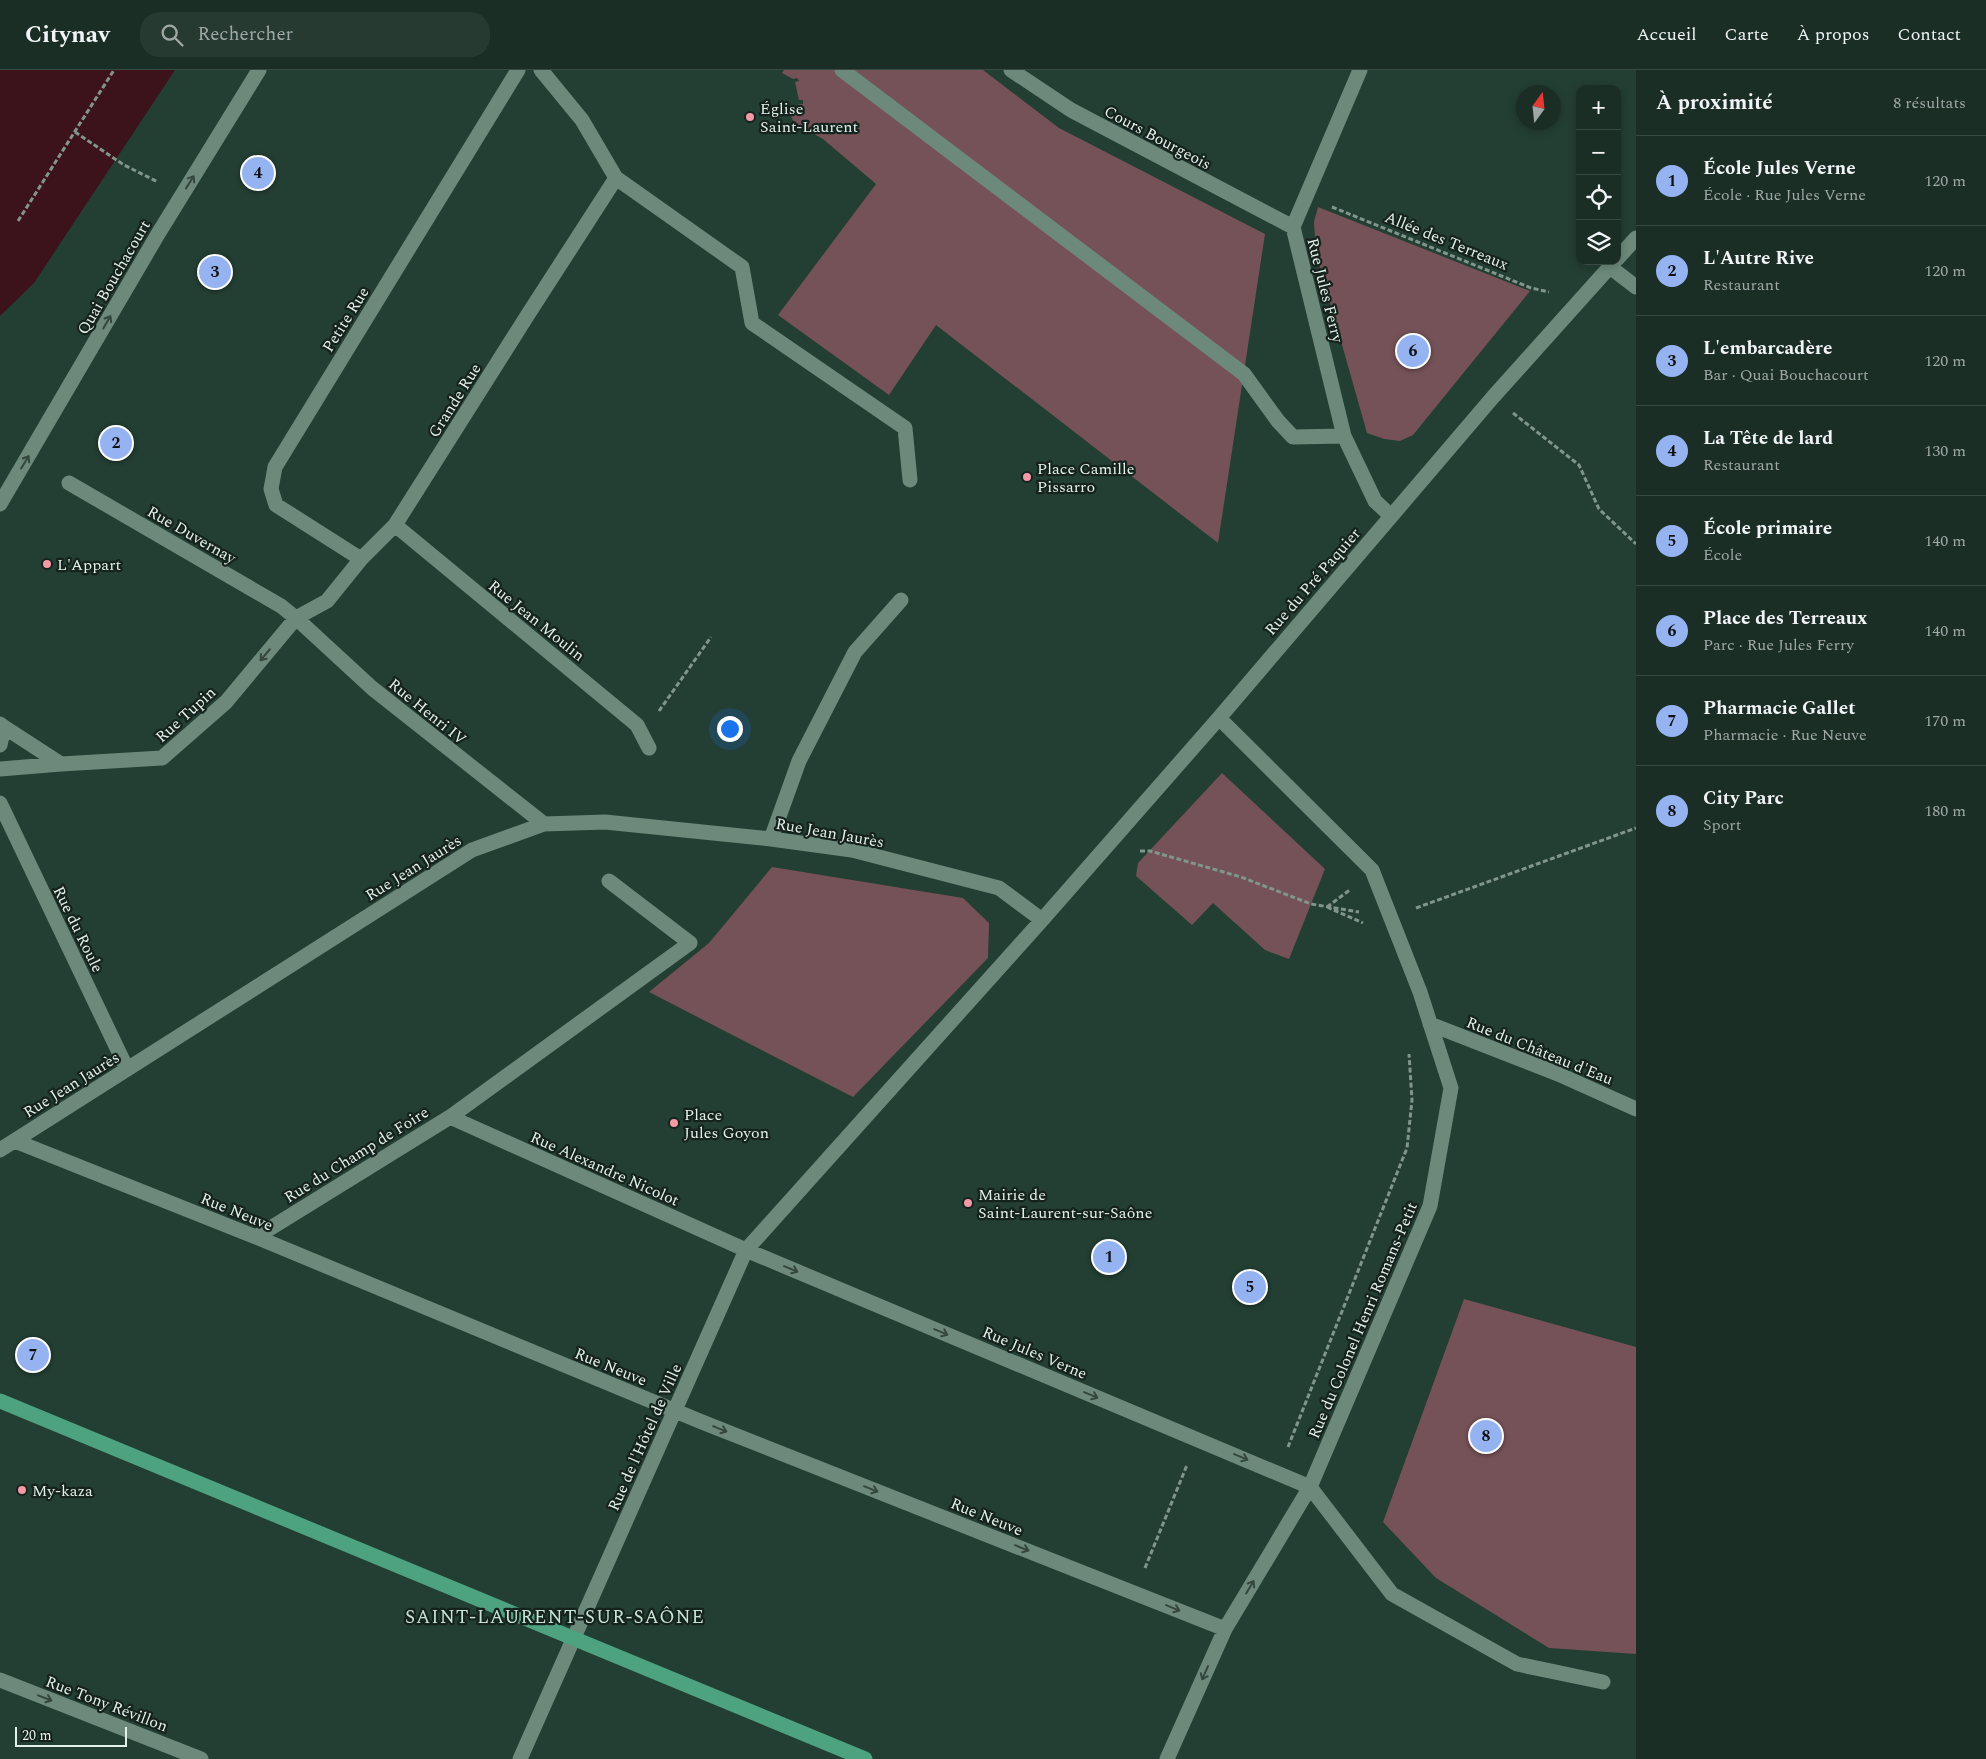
<!DOCTYPE html>
<html lang="fr">
<meta charset="utf-8">
<style>
:root{--surface:#1a2e26;--page:#273a32;--text:#f1f3f6;--muted:#9fa8a7;--line:#384a43;--accent:#95b2f1}
body{margin:0;font-family:Spectral,serif;background:var(--page);color:var(--text)}
.controls{position:absolute;right:15px;top:15px;display:grid;overflow:hidden;border-radius:10px;box-shadow:0 2px 8px #0003}
.controls button{width:45px;height:45px;display:grid;place-items:center;padding:0;border:0;border-bottom:1px solid var(--line);background:var(--surface);color:var(--text);font:25px sans-serif}
.compass{position:absolute;left:1516px;top:15px;width:45px;height:45px;border-radius:50%;background:var(--surface);box-shadow:0 2px 8px #0003;rotate:15deg}
.scale{position:absolute;left:15px;bottom:12px;width:112px;box-sizing:border-box;padding-left:5px;border:2px solid #e1f1e9;border-top:0;font-size:14px;line-height:18px;white-space:nowrap;color:#e1f1e9;-webkit-text-stroke:4px #16221d;paint-order:stroke}
.you{position:absolute;left:729px;top:658px;width:18px;height:18px;margin:-12px;border:4px solid #fff;border-radius:50%;background:#1a73e8;box-shadow:0 0 0 8px #1a73e833}
.badge{display:grid;place-items:center;width:32px;height:32px;border-radius:50%;background:var(--accent);color:#111;font-size:16px;font-weight:700}
.pin{position:absolute;translate:-50% -50%;border:2px solid #fff;box-shadow:0 1px 5px #0006}
.list{margin:0;padding:0;list-style:none}
h2{display:flex;justify-content:space-between;align-items:center;height:65px;margin:0;padding:0 20px;font-size:21px}
h2 small{font-size:16px;font-weight:400;color:var(--muted)}
.list li{display:grid;grid-template-columns:32px 1fr auto;gap:15px;align-items:center;box-sizing:border-box;height:90px;padding:0 20px;border-top:1px solid var(--line)}
.list b{display:block;font-size:19px;white-space:nowrap}
.list p{margin:0;font-size:16px;white-space:nowrap;color:var(--muted)}
.list em{font-size:16px;font-style:normal;color:var(--muted)}
.icon{flex:none;width:28px;height:28px;fill:none;stroke:currentColor;stroke-width:2;stroke-linecap:round;stroke-linejoin:round}
.map{position:relative;flex:none;width:1636px;height:1689px;overflow:hidden}
header{display:flex;align-items:center;gap:30px;box-sizing:border-box;height:70px;padding:0 25px;background:var(--surface);border-bottom:1px solid var(--line)}
header strong{font-size:24px}
nav{display:flex;gap:28px;margin-inline-start:auto;font-size:18px}
.search{width:350px;height:45px;background:var(--page);display:flex;align-items:center;gap:12px;box-sizing:border-box;padding:0 18px;border-radius:20px;color:var(--muted);font-size:19px}
main{display:flex}
aside{flex:1;background:var(--surface)}
.map>svg:first-child{display:block}
</style>
<header>
<strong>Citynav</strong>
<div class="search"><svg class="icon" aria-label="search" viewBox="0 0 24 24"><circle cx="10" cy="10" r="6"/><path d="M15 15l6 6"/></svg>Rechercher</div>
<nav><a>Accueil</a><a>Carte</a><a>À propos</a><a>Contact</a></nav>
</header>
<main>
<div class="map">
<svg width="1636" height="1689" viewBox="0 0 1636 1689">
<rect width="100%" height="100%" fill="#233e32"/>
<path fill="#755257" d="M 784,0 L 983,0 L 1059,58 L 1265,164 L 1218,473 L 936,255 L 889,325 L 778,245 L 876,114 L 823,69 L 795,53 L 791,47 L 799,34 L 803,34 L 803,30 L 799,30 L 795,12 L 799,11 L 797,8 L 793,9 L 782,3 Z
M 1318,137 L 1530,221 L 1413,365 L 1400,371 L 1384,369 L 1367,363 L 1316,183 L 1314,152 Z
M 1222,703 L 1325,799 L 1289,889 L 1265,880 L 1213,833 L 1192,855 L 1136,806 L 1138,793 Z
M 772,797 L 963,828 L 989,853 L 988,888 L 853,1027 L 649,922 L 709,873 Z
M 1464,1229 L 1636,1277 L 1636,1584 L 1549,1578 L 1436,1508 L 1383,1452 Z"/>
<path fill="#3d131b" d="M 0,0 L 175,0 L 34,213 L 0,246 Z"/>
<g fill="none" stroke-linecap="round" stroke-linejoin="round">
<path stroke="#80968c" stroke-width="3" stroke-dasharray="5 2.5" stroke-linecap="butt" d="M 75,62 L 124,95 L 158,112
M 1332,137 L 1531,218 L 1549,222
M 18,151 L 114,0
M 1513,343 L 1579,395 L 1599,439 L 1636,474
M 659,641 L 711,567
M 1140,781 L 1150,781 L 1241,807 L 1311,834 L 1359,842
M 1327,837 L 1363,853
M 1327,837 L 1351,819
M 1416,838 L 1636,758
M 1288,1377 L 1407,1078 L 1412,1030 L 1409,984
M 1145,1498 L 1187,1395"/>
<path stroke="#6c897b" stroke-width="15" d="M 541,0 L 582,50 L 616,108 L 742,197 L 752,253 L 905,358 L 910,410
M 842,0 L 1244,304 L 1278,351 L 1293,367 L 1344,366
M 1011,0 L 1071,40 L 1293,157
M 1360,0 L 1293,157 L 1344,366 L 1375,431 L 1391,446
M 1617,189 L 1636,168
M 1610,197 L 1636,217
M 69,413 L 281,536 L 296,548 L 372,618 L 544,754
M 0,434 L 158,164 L 259,0
M 395,455 L 637,655 L 649,678
M 361,489 L 276,435 L 271,419 L 275,397 L 518,0
M 0,654 L 4,657 L 0,675
M 4,657 L 61,694
M 0,699 L 61,694 L 162,688 L 226,632 L 296,548 L 327,531 L 361,489 L 395,455 L 527,246 L 616,108
M 0,733 L 127,999
M 771,769 L 799,691 L 855,582 L 901,530
M 1430,954 L 1558,1004 L 1636,1039
M 450,1047 L 746,1180 L 1310,1417 L 1392,1524 L 1517,1594 L 1603,1612
M 15,1071 L 256,1167 L 702,1352 L 1225,1559
M 0,1080 L 472,780 L 544,754 L 605,752 L 771,769 L 852,780 L 999,818 L 1042,850
M 256,1167 L 450,1047 L 690,873 L 609,811
M 0,1610 L 201,1689
M 520,1689 L 746,1180 L 1042,850 L 1219,648 L 1493,327 L 1615,191
M 1167,1689 L 1225,1559 L 1310,1417 L 1430,1136 L 1451,1018 L 1420,922 L 1372,800 L 1219,648"/>
<path stroke="#4da280" stroke-width="15" d="M 0,1331 L 865,1689"/>
</g>
<defs><path id="oneway-shaft" d="M-6 0H5M1.5-3L5.5 0L1.5 3" fill="none" stroke-width="1.6" stroke-linecap="round" stroke-linejoin="round" transform="scale(1.25)"/></defs>
<g stroke="#34463e">
<use href="#oneway-shaft" transform="translate(190 112) rotate(-58)"/>
<use href="#oneway-shaft" transform="translate(107 252) rotate(-60)"/>
<use href="#oneway-shaft" transform="translate(25 392) rotate(-59)"/>
<use href="#oneway-shaft" transform="translate(265 585) rotate(130)"/>
<use href="#oneway-shaft" transform="translate(791 1199) rotate(23)"/>
<use href="#oneway-shaft" transform="translate(941 1262) rotate(23)"/>
<use href="#oneway-shaft" transform="translate(1091 1325) rotate(23)"/>
<use href="#oneway-shaft" transform="translate(720 1359) rotate(22)"/>
<use href="#oneway-shaft" transform="translate(1241 1387) rotate(23)"/>
<use href="#oneway-shaft" transform="translate(871 1419) rotate(22)"/>
<use href="#oneway-shaft" transform="translate(1022 1478) rotate(22)"/>
<use href="#oneway-shaft" transform="translate(1250 1517) rotate(-59)"/>
<use href="#oneway-shaft" transform="translate(1173 1538) rotate(22)"/>
<use href="#oneway-shaft" transform="translate(1205 1603) rotate(114)"/>
<use href="#oneway-shaft" transform="translate(45 1628) rotate(21)"/>
</g>
<g fill="#f49aa7" stroke="#16221d" stroke-width="2">
<circle cx="750" cy="47" r="5"/>
<circle cx="1027" cy="407" r="5"/>
<circle cx="47" cy="494" r="5"/>
<circle cx="674" cy="1053" r="5"/>
<circle cx="968" cy="1133" r="5"/>
<circle cx="22" cy="1420" r="5"/>
</g>
<g text-anchor="middle" stroke-width="4.5" stroke-linejoin="round" paint-order="stroke">
<g font-size="16" fill="#e1f1e9" stroke="#16221d" text-anchor="start">
<text x="760" y="44">Église<tspan x="760" dy="18">Saint-Laurent</tspan></text>
<text x="1037" y="404">Place Camille<tspan x="1037" dy="18">Pissarro</tspan></text>
<text x="57" y="500">L'Appart</text>
<text x="684" y="1050">Place<tspan x="684" dy="18">Jules Goyon</tspan></text>
<text x="978" y="1130">Mairie de<tspan x="978" dy="18">Saint-Laurent-sur-Saône</tspan></text>
<text x="32" y="1426">My-kaza</text>
</g>
<g font-size="16" fill="#e1f1e9" stroke="#16221d">
<text transform="translate(1158 67) rotate(28)" y="6">Cours Bourgeois</text>
<text transform="translate(1447 170) rotate(22)" y="6">Allée des Terreaux</text>
<text transform="translate(113 207) rotate(-60)" y="6">Quai Bouchacourt</text>
<text transform="translate(1326 220) rotate(76)" y="6">Rue Jules Ferry</text>
<text transform="translate(345 249) rotate(-58)" y="6">Petite Rue</text>
<text transform="translate(454 330) rotate(-58)" y="6">Grande Rue</text>
<text transform="translate(192 464) rotate(30)" y="6">Rue Duvernay</text>
<text transform="translate(1312 511) rotate(-49)" y="6">Rue du Pré Paquier</text>
<text transform="translate(537 550) rotate(39)" y="6">Rue Jean Moulin</text>
<text transform="translate(428 641) rotate(39)" y="6">Rue Henri IV</text>
<text transform="translate(185 644) rotate(-42)" y="6">Rue Tupin</text>
<text transform="translate(830 762) rotate(10)" y="6">Rue Jean Jaurès</text>
<text transform="translate(413 797) rotate(-32)" y="6">Rue Jean Jaurès</text>
<text transform="translate(79 859) rotate(64)" y="6">Rue du Roule</text>
<text transform="translate(1540 980) rotate(22)" y="6">Rue du Château d'Eau</text>
<text transform="translate(71 1014) rotate(-32)" y="6">Rue Jean Jaurès</text>
<text transform="translate(356 1084) rotate(-32)" y="6">Rue du Champ de Foire</text>
<text transform="translate(605 1098) rotate(24)" y="6">Rue Alexandre Nicolot</text>
<text transform="translate(237 1141) rotate(22)" y="6">Rue Neuve</text>
<text transform="translate(1362 1250) rotate(-67)" y="6">Rue du Colonel Henri Romans-Petit</text>
<text transform="translate(1035 1282) rotate(23)" y="6">Rue Jules Verne</text>
<text transform="translate(611 1296) rotate(22)" y="6">Rue Neuve</text>
<text transform="translate(644 1367) rotate(-66)" y="6">Rue de l'Hôtel de Ville</text>
<text transform="translate(987 1446) rotate(22)" y="6">Rue Neuve</text>
<text transform="translate(107 1633) rotate(21)" y="6">Rue Tony Révillon</text>
</g>
<g font-size="19" letter-spacing="1" fill="#c4e4d4" stroke="#16221d">
<text x="555" y="1553">SAINT-LAURENT-SUR-SAÔNE</text>
</g>
</g>
</svg>
<div class="controls">
<button>+</button>
<button>−</button>
<button><svg class="icon" aria-label="locate" viewBox="0 0 24 24"><circle cx="12" cy="12" r="6"/><path d="M12 2v4M12 18v4M2 12h4M18 12h4"/></svg></button>
<button><svg class="icon" aria-label="layers" viewBox="0 0 24 24"><path d="M12 4l9 5-9 5-9-5zM3 14l9 5 9-5"/></svg></button>
</div>
<svg class="compass" viewBox="-18 -18 36 36"><path d="M0-13l5 13h-10z" fill="#e53935"/><path d="M0 13l5-13h-10z" fill="#9fa8a7"/></svg>
<div class="scale">20 m</div>
<div class="you"></div>
<div class="pin badge" style="left:1109px;top:1187px">1</div>
<div class="pin badge" style="left:116px;top:373px">2</div>
<div class="pin badge" style="left:215px;top:202px">3</div>
<div class="pin badge" style="left:258px;top:103px">4</div>
<div class="pin badge" style="left:1250px;top:1217px">5</div>
<div class="pin badge" style="left:1413px;top:281px">6</div>
<div class="pin badge" style="left:33px;top:1285px">7</div>
<div class="pin badge" style="left:1486px;top:1366px">8</div>
</div>
<aside>
<h2>À proximité<small>8 résultats</small></h2>
<ul class="list">
<li><span class="badge">1</span><div><b>École Jules Verne</b><p>École · Rue Jules Verne</p></div><em>120 m</em></li>
<li><span class="badge">2</span><div><b>L'Autre Rive</b><p>Restaurant</p></div><em>120 m</em></li>
<li><span class="badge">3</span><div><b>L'embarcadère</b><p>Bar · Quai Bouchacourt</p></div><em>120 m</em></li>
<li><span class="badge">4</span><div><b>La Tête de lard</b><p>Restaurant</p></div><em>130 m</em></li>
<li><span class="badge">5</span><div><b>École primaire</b><p>École</p></div><em>140 m</em></li>
<li><span class="badge">6</span><div><b>Place des Terreaux</b><p>Parc · Rue Jules Ferry</p></div><em>140 m</em></li>
<li><span class="badge">7</span><div><b>Pharmacie Gallet</b><p>Pharmacie · Rue Neuve</p></div><em>170 m</em></li>
<li><span class="badge">8</span><div><b>City Parc</b><p>Sport</p></div><em>180 m</em></li>
</ul>
</aside>
</main>
